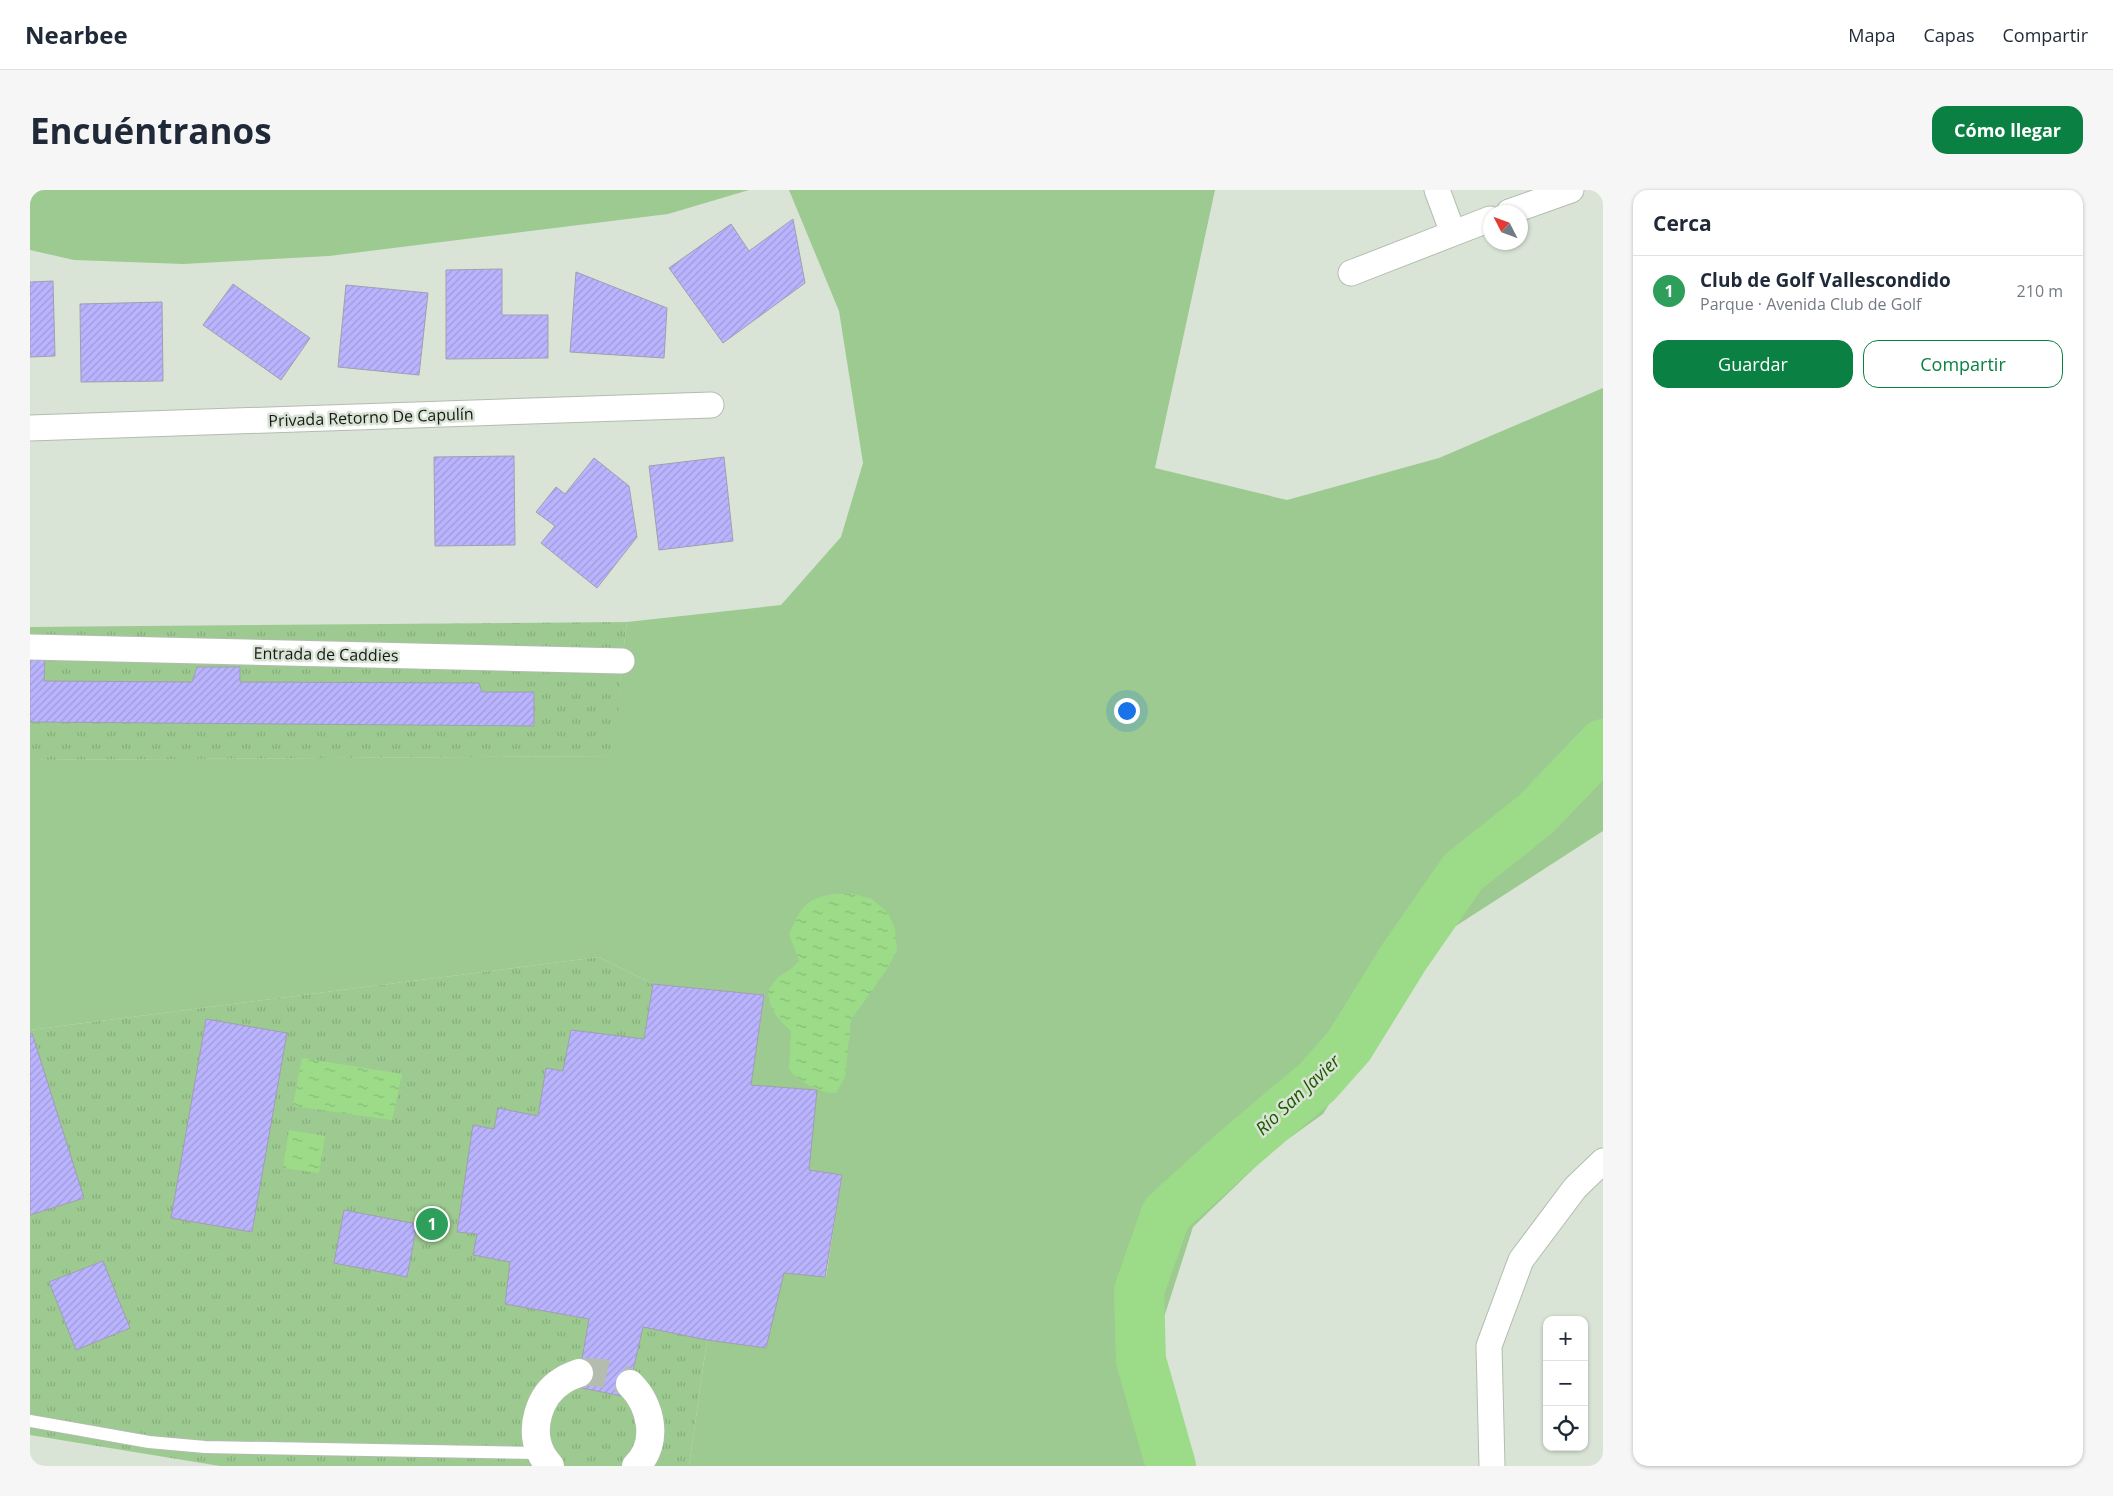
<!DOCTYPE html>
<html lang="es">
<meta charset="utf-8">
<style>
:root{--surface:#fff;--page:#f6f6f7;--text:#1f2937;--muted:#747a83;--line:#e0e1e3;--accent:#0b8043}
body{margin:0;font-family:"Open Sans",sans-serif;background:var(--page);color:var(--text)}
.controls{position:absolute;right:15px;bottom:15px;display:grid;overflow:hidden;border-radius:10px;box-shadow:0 1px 4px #0004}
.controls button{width:45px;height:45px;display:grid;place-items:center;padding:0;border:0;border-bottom:1px solid var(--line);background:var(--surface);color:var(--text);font:25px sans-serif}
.compass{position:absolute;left:1453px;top:15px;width:45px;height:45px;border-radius:50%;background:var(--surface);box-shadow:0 1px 4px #0004;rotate:312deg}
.you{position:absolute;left:1096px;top:520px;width:18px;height:18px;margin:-12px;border:4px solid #fff;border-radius:50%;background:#1a73e8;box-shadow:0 0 0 8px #1a73e833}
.badge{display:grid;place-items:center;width:32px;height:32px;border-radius:50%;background:var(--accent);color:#fff;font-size:16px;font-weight:700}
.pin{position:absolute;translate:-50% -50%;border:2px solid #fff;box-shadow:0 1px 5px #0006}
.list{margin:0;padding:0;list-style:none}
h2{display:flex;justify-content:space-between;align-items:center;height:65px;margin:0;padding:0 20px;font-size:21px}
h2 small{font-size:16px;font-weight:400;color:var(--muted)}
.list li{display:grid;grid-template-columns:32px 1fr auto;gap:15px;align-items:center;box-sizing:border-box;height:70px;padding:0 20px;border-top:1px solid var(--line)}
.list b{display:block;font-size:19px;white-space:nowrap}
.list p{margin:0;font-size:16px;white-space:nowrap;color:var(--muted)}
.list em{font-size:16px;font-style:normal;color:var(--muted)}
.actions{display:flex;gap:10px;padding:15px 20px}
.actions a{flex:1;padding:11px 0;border:1px solid var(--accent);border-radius:15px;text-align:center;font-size:18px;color:var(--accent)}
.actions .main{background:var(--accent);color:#fff}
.icon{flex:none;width:28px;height:28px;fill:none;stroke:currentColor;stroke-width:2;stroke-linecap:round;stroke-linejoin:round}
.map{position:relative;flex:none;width:1573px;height:1276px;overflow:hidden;border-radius:15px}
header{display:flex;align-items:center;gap:30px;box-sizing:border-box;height:70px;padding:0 25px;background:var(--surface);border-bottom:1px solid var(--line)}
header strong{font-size:24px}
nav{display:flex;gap:28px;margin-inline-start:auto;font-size:18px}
.intro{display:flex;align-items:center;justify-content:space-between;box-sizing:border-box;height:120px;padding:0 30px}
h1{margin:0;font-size:35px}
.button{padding:12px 22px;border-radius:15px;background:var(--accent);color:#fff;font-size:18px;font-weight:700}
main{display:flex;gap:30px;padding:0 30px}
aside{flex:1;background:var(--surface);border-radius:15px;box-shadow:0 1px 4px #0004}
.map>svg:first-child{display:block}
</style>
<header>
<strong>Nearbee</strong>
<nav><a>Mapa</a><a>Capas</a><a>Compartir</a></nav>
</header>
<div class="intro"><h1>Encuéntranos</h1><a class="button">Cómo llegar</a></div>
<main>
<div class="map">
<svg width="1573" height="1276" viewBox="0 0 1573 1276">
<defs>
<pattern id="park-tufts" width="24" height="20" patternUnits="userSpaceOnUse" patternTransform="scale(1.25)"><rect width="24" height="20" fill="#9dca90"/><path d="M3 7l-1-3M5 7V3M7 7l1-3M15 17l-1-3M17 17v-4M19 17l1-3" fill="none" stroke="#86ad7b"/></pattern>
<pattern id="water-ripples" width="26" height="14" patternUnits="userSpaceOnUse" patternTransform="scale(1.25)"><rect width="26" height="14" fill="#9cdc89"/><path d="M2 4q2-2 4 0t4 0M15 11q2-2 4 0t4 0" fill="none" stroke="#86bc75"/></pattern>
<pattern id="building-hatch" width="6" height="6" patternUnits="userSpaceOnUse" patternTransform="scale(1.25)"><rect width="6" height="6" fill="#bab4fe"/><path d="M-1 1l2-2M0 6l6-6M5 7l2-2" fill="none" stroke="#9f9ad9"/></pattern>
</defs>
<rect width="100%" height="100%" fill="#d9e4d6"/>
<path fill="#9dca90" d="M 0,0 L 719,0 L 638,24 L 299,66 L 153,74 L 44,70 L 0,60 Z
M 759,0 L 1185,0 L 1125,278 L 1257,310 L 1409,268 L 1573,198 L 1573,641 L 1415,743 L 1340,847 L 1293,924 L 1244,959 L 1163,1037 L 1129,1143 L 1161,1276 L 659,1276 L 677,1150 L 754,1083 L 796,1087 L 812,985 L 779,980 L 721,895 L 734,805 L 623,794 L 569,767 L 0,840 L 0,570 L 584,566 L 592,471 L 597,432 L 751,415 L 811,347 L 833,273 L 809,121 Z"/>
<path fill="url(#park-tufts)" d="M 597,432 L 592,471 L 585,566 L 0,570 L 0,437 Z
M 569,767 L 623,794 L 734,805 L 721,894 L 787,900 L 779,980 L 812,985 L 795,1087 L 754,1084 L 736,1158 L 677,1150 L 659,1276 L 190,1276 L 0,1245 L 0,840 Z"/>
<path fill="url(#water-ripples)" d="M 804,704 L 823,704 L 842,709 L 858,723 L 865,739 L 867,761 L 855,782 L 821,830 L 815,887 L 806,903 C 787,903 773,893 759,880 L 761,841 C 747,828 740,821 738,801 L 748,787 L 761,779 L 769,771 L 759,744 C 772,718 773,709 804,704 Z
M 272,868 L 372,884 L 362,930 L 263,916 Z
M 259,940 L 295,946 L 289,983 L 253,978 Z"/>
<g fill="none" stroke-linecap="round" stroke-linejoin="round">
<path stroke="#9cdc89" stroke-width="50" d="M 1141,1276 L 1111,1170 L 1109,1101 L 1136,1024 L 1202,964 L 1287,892 L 1319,856 L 1374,767 L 1433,682 L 1506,624 L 1573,554"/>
</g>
<path fill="url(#building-hatch)" stroke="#a09faf" d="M 763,29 L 775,93 L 693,153 L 639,78 L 701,34 L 719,61 Z
M 472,79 L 472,125 L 518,125 L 518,168 L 416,169 L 416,80 Z
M 546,82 L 637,118 L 634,168 L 540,162 Z
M 23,91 L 25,166 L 0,167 L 0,92 Z
M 203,94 L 280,148 L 251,190 L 173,135 Z
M 316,95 L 398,103 L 389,185 L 308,177 Z
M 132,112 L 133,191 L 51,192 L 50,114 Z
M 484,266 L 485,355 L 405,356 L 404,267 Z
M 694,267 L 703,351 L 629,360 L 619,276 Z
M 564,268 L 599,296 L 607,347 L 567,398 L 511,353 L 525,336 L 506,322 L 526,297 L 535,304 Z
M 0,466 L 15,466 L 14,491 L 162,492 L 167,477 L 210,477 L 210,492 L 449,493 L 452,502 L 504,502 L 504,536 L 0,532 Z
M 623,794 L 734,805 L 721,895 L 787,900 L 779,980 L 812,985 L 795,1087 L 754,1083 L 736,1158 L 677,1150 L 613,1137 L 597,1207 L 547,1197 L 559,1129 L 475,1114 L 480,1072 L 443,1065 L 447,1044 L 427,1042 L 443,935 L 464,939 L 468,918 L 508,926 L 516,878 L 533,881 L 541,840 L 614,849 Z
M 176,829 L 257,843 L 222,1042 L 141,1028 Z
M 2,843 L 54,1008 L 0,1025 L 0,844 Z
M 314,1020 L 387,1034 L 377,1087 L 304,1073 Z
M 73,1071 L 100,1138 L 46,1160 L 19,1092 Z"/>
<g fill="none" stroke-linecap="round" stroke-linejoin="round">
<path stroke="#b2bcaf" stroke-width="28" stroke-dasharray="28 14" stroke-linecap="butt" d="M 549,1183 C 569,1181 583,1183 600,1194"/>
<defs>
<path id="service" d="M 0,1231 L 119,1252 L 175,1257 L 511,1263"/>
<path id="minor" d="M 1407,0 L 1423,43
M 1479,22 L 1541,0
M 1321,83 L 1460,29
M 0,238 L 681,215
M 0,457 L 592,471
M 1462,1276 L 1459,1156 L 1491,1070 L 1545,998 L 1573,971"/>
<path id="tertiary" d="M 600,1194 C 621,1215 630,1253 606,1276
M 520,1276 C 517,1272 513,1268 511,1263 C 499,1239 509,1205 532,1191 C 537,1187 544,1185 549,1183"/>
</defs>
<use href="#service" stroke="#b2bdaf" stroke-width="14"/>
<use href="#minor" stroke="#b2bdaf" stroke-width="27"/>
<use href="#tertiary" stroke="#b2bdaf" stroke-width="29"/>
<use href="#service" stroke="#fff" stroke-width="12"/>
<use href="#minor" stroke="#fff" stroke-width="25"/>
<use href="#tertiary" stroke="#fff" stroke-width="28"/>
</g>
<g text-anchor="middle" stroke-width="5" stroke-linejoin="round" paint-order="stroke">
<g font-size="16" fill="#161a15" stroke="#d9e4d6">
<text transform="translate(341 227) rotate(-2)" y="6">Privada Retorno De Capulín</text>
<text transform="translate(296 464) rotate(1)" y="6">Entrada de Caddies</text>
</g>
<g font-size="18" font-style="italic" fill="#1d5800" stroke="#d9e4d6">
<text transform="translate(1268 905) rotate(-43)" y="6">Río San Javier</text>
</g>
</g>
</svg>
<div class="controls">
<button>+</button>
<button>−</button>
<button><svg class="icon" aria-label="locate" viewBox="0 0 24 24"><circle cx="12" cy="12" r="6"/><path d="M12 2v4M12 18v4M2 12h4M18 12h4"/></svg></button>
</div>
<svg class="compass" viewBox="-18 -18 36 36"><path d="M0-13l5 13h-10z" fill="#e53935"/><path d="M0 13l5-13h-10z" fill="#747a83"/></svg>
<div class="you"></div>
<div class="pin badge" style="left:402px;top:1034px;background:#2e9e5b">1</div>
</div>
<aside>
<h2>Cerca<small></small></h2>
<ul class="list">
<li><span class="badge" style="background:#2e9e5b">1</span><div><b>Club de Golf Vallescondido</b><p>Parque · Avenida Club de Golf</p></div><em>210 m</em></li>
</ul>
<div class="actions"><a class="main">Guardar</a><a>Compartir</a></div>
</aside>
</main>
